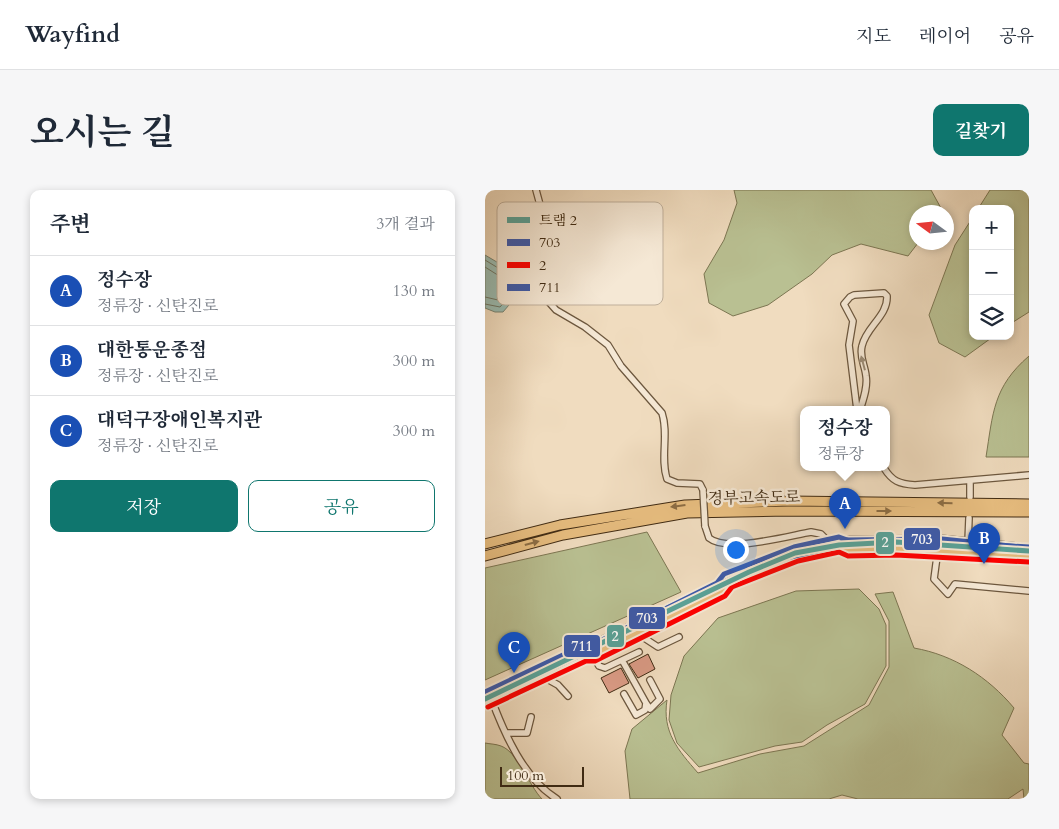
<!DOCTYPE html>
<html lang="ko">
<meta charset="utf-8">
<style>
:root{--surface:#fff;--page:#f6f6f7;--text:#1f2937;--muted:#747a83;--line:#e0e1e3;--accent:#0f766e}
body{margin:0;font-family:Cardo,"Noto Serif KR",serif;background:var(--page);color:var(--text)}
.controls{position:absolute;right:15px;top:15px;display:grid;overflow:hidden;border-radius:10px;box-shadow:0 2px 8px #0003}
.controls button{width:45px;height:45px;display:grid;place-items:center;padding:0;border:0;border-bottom:1px solid var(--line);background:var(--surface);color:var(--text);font:25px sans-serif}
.compass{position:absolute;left:424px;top:15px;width:45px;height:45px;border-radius:50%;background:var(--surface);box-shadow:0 2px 8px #0003;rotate:285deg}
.scale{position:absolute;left:15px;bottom:12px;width:84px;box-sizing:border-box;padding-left:5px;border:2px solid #402b13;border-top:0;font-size:14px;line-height:18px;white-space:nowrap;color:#402b13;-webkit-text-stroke:4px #f5e8d5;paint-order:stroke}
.you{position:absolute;left:250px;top:359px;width:18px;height:18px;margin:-12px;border:4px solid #fff;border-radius:50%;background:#1a73e8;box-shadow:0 0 0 8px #1a73e833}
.badge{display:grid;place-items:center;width:32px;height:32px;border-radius:50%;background:var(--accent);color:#fff;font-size:16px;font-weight:700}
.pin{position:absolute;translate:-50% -41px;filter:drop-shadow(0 1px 2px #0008)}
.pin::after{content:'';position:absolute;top:26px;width:18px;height:15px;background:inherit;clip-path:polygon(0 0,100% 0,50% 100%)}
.popup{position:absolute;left:315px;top:216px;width:90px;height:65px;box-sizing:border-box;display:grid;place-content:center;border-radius:10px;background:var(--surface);filter:drop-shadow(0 1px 4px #0005);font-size:16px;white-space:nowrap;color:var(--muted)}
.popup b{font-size:19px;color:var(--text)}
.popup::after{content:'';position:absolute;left:50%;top:100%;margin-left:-10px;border:10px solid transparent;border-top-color:var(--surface)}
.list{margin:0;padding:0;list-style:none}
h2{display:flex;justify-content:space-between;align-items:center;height:65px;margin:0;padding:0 20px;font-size:21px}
h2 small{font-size:16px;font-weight:400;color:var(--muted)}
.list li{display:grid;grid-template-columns:32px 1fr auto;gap:15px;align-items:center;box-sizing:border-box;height:70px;padding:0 20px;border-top:1px solid var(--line)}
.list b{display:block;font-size:19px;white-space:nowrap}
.list p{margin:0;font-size:16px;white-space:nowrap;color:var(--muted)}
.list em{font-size:16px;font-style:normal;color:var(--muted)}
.actions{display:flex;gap:10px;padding:15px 20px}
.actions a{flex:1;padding:11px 0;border:1px solid var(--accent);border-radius:10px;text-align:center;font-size:18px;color:var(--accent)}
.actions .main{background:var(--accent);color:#fff}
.icon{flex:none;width:28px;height:28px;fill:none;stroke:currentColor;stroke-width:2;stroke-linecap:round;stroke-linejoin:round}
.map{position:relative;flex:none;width:544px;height:609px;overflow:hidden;border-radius:10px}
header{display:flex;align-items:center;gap:30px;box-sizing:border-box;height:70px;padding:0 25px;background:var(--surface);border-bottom:1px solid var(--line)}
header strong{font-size:24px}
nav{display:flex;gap:28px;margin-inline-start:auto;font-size:18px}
.intro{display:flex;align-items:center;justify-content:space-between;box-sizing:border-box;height:120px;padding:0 30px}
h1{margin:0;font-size:35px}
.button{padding:12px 22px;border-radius:10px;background:var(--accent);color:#fff;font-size:18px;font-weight:700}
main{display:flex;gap:30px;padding:0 30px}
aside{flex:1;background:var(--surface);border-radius:10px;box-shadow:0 2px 8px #0003}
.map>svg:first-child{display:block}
</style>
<header>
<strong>Wayfind</strong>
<nav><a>지도</a><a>레이어</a><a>공유</a></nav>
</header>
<div class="intro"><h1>오시는 길</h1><a class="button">길찾기</a></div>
<main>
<aside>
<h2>주변<small>3개 결과</small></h2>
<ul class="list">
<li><span class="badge" style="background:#1a4fb4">A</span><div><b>정수장</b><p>정류장 · 신탄진로</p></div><em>130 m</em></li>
<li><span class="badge" style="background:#1a4fb4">B</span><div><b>대한통운종점</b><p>정류장 · 신탄진로</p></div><em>300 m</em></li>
<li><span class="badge" style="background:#1a4fb4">C</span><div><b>대덕구장애인복지관</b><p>정류장 · 신탄진로</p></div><em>300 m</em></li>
</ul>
<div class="actions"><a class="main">저장</a><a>공유</a></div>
</aside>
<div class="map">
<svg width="544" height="609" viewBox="0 0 544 609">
<rect width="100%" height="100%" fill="#f0dcbf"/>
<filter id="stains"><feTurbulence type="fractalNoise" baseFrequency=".004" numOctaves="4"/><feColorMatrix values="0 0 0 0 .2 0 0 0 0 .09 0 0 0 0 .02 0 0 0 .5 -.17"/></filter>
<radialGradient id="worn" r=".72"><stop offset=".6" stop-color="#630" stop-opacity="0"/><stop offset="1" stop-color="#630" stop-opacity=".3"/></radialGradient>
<path fill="#b9c092" stroke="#7c7652" d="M 249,0 L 446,0 L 457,20 L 455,22 L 432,22 L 433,53 L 423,66 L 376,54 L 347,65 L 327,84 L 283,115 L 248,126 L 224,113 L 219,84 L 239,50 L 252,13 Z
M 505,0 L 544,0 L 544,122 L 525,134 L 525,19 L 493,19 Z
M 488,27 L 488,146 L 509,146 L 480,167 L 454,153 L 444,125 L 470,55 Z
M 544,166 L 544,267 L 501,267 C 508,223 508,197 544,166 Z
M 162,342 L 196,402 L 0,490 L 0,378 Z
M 374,399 L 394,419 L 401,435 L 401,476 L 380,514 L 342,535 L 317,552 L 290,556 L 214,577 L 192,553 L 184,530 L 186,505 L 199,466 L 233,428 L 311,401 Z
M 408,402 L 429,458 C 469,465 503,487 529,518 L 517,545 L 539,573 L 544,574 L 544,609 L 539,609 L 538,599 L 523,609 L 373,609 L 357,605 L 344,609 L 145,609 L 140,561 L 147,539 L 182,510 C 177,542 193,560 213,583 L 275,564 L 319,556 L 384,515 L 404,477 L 404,431 L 390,404 Z
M 0,553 C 5,554 11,554 16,556 C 33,562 44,596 57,609 L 0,609 Z"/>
<path fill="#9abcb2" stroke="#768272" d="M 0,65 L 27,81 L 35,90 L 35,102 L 18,122 L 10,122 L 0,118 Z"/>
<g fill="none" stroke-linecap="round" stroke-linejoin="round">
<path stroke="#6d7462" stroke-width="1" d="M 0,70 L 23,84 L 30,93 L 29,101 L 15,117 L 0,114
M 0,77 L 19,89 L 24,95 L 13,110 L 0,107"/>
</g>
<path fill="#d99a84" stroke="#402b13" d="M 163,464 L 170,479 L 153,488 L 144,474 Z
M 136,478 L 144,493 L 124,503 L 116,488 Z"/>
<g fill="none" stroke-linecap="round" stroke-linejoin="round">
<defs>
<path id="minor" d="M 51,0 L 57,22 L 51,80 L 63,111 L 71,120 L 100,137 L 123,155 L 136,176 L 177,223 C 184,244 175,268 182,289 L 192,293 L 215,294 L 218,300
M 372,220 L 364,155 L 368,131 L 359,114 L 365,107 L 369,105 L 399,103 L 402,106 C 403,126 381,137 377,156 C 374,167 380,175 381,186 C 383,197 378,210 375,220
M 399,278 C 407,291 414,294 430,295 L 544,285
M 485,292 L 485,307
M 220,336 L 224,348 C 242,363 303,346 326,342 L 336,344 L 348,356
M 483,352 L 484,328
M 453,359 L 449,389 L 463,404 L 470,394 L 544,401
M 150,442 L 173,457 L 194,447
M 107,464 L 114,476 L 120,478 L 137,470 L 161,513 L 160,520 L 151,525 L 139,504
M 137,470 L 154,462
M 55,485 L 73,495 L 83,506
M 6,508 C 19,543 39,589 72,609
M 161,513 L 165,519 L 175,509 L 165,490
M 22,543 L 42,543 L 46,527"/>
<path id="major" d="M 355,354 L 363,359 L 411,357 L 544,365
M 100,463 L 107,464 L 237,399 L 242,391
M 0,510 L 100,463 L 103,457 L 234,393 L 242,391 L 285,373 L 311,364 L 355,354 L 362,350 L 457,349 L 544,358"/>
<path id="highway" d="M 0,354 L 75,335 L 200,315 L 304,311 L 544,314
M 0,366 L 78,345 L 202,323 L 303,321 L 544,322"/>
</defs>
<use href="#minor" stroke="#6c573e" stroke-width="8"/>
<use href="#major" stroke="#402b13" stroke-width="9"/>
<use href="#highway" stroke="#402b13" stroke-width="11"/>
<use href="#minor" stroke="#f5e8d5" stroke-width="5.5"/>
<use href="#major" stroke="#e8be80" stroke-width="8"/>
<use href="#highway" stroke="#e8be80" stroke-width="9"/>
<defs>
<path id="minor-bridge" d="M 218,300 L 220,336"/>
</defs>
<use href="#minor-bridge" stroke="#6c573e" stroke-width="8" stroke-linecap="butt"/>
<use href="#minor-bridge" stroke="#f5e8d5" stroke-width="5.5"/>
<defs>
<path id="bus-1" d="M 0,510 L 100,463 L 103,457 C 163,428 223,396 286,373 C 309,364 341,362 362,350 L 457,349 L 544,358"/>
<path id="bus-2" d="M 3,517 L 101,471 L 110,471 L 240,406 L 247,397 L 313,371 L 354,362 L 363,366 L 411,365 L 544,372"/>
<path id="bus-3" d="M 0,502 L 97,456 L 106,456 L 232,393 L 239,384 L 309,357 L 354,347 L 365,351 L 411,350 L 544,357"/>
</defs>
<use href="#bus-1" stroke="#f5e8d5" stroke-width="9"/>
<use href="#bus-2" stroke="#f5e8d5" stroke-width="9"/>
<use href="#bus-3" stroke="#f5e8d5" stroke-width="9"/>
<use href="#bus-1" stroke="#3d5bab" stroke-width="5"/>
<use href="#bus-2" stroke="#f00" stroke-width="5"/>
<use href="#bus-3" stroke="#3d5bab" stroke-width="5"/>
<defs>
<path id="tram-1" d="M 0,509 L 264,382 L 310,363 L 354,355 L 411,352 L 544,361"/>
</defs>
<use href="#tram-1" stroke="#f5e8d5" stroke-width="9"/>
<use href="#tram-1" stroke="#59a298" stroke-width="5"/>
</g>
<defs><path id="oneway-solid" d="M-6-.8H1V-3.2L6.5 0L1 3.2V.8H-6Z" transform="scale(1.25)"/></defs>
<use fill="#9a8a74" href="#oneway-solid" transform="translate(378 173) rotate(-105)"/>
<g fill="#8c6d44">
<use href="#oneway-solid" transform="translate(460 313) rotate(-179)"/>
<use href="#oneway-solid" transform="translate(193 316) rotate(173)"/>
<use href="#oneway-solid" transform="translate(399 321)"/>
<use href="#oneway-solid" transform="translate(47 353) rotate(-15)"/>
</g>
<g text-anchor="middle" stroke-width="5" stroke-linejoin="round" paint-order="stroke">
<g font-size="16" fill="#402b13" stroke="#f5e8d5">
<text transform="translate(269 307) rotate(-1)" y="6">경부고속도로</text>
</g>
</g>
<rect x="12" y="12" width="166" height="103" rx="8" fill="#f5e8d5" stroke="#bfaf9b" stroke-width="1"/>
<rect x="22" y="27" width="23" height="6" fill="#59a298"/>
<rect x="22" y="49" width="23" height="7" fill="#3d5bab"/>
<rect x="22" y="72" width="23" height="6" fill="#f00"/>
<rect x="22" y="94" width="23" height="7" fill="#3d5bab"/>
<g font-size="14" fill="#402b13">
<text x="54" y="35">트램 2</text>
<text x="54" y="57">703</text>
<text x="54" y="80">2</text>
<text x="54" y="102">711</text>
</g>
<g stroke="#f5e8d5" stroke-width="2">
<rect x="418" y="337" width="38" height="24" rx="5" fill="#3d5bab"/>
<rect x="390" y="341" width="20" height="24" rx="5" fill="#59a298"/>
<rect x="143" y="416" width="38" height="24" rx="5" fill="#3d5bab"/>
<rect x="121" y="434" width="19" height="24" rx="5" fill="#59a298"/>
<rect x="78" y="444" width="38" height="24" rx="5" fill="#3d5bab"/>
</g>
<g font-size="14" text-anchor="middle" font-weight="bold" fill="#fff">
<text x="437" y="354">703</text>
<text x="400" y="357">2</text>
<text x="162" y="433">703</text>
<text x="130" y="451">2</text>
<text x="97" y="461">711</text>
</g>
<rect width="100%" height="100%" filter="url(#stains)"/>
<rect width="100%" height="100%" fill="url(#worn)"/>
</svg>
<div class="controls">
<button>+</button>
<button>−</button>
<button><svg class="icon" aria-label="layers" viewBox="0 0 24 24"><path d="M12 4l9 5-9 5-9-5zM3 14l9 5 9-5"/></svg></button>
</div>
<svg class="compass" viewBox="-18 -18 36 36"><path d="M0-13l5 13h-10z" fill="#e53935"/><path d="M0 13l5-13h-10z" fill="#747a83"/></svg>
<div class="scale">100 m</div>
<div class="you"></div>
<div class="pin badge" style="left:360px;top:339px;background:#1a4fb4">A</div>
<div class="popup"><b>정수장</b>정류장</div>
<div class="pin badge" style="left:499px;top:374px;background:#1a4fb4">B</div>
<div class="pin badge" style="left:29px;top:483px;background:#1a4fb4">C</div>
</div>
</main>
